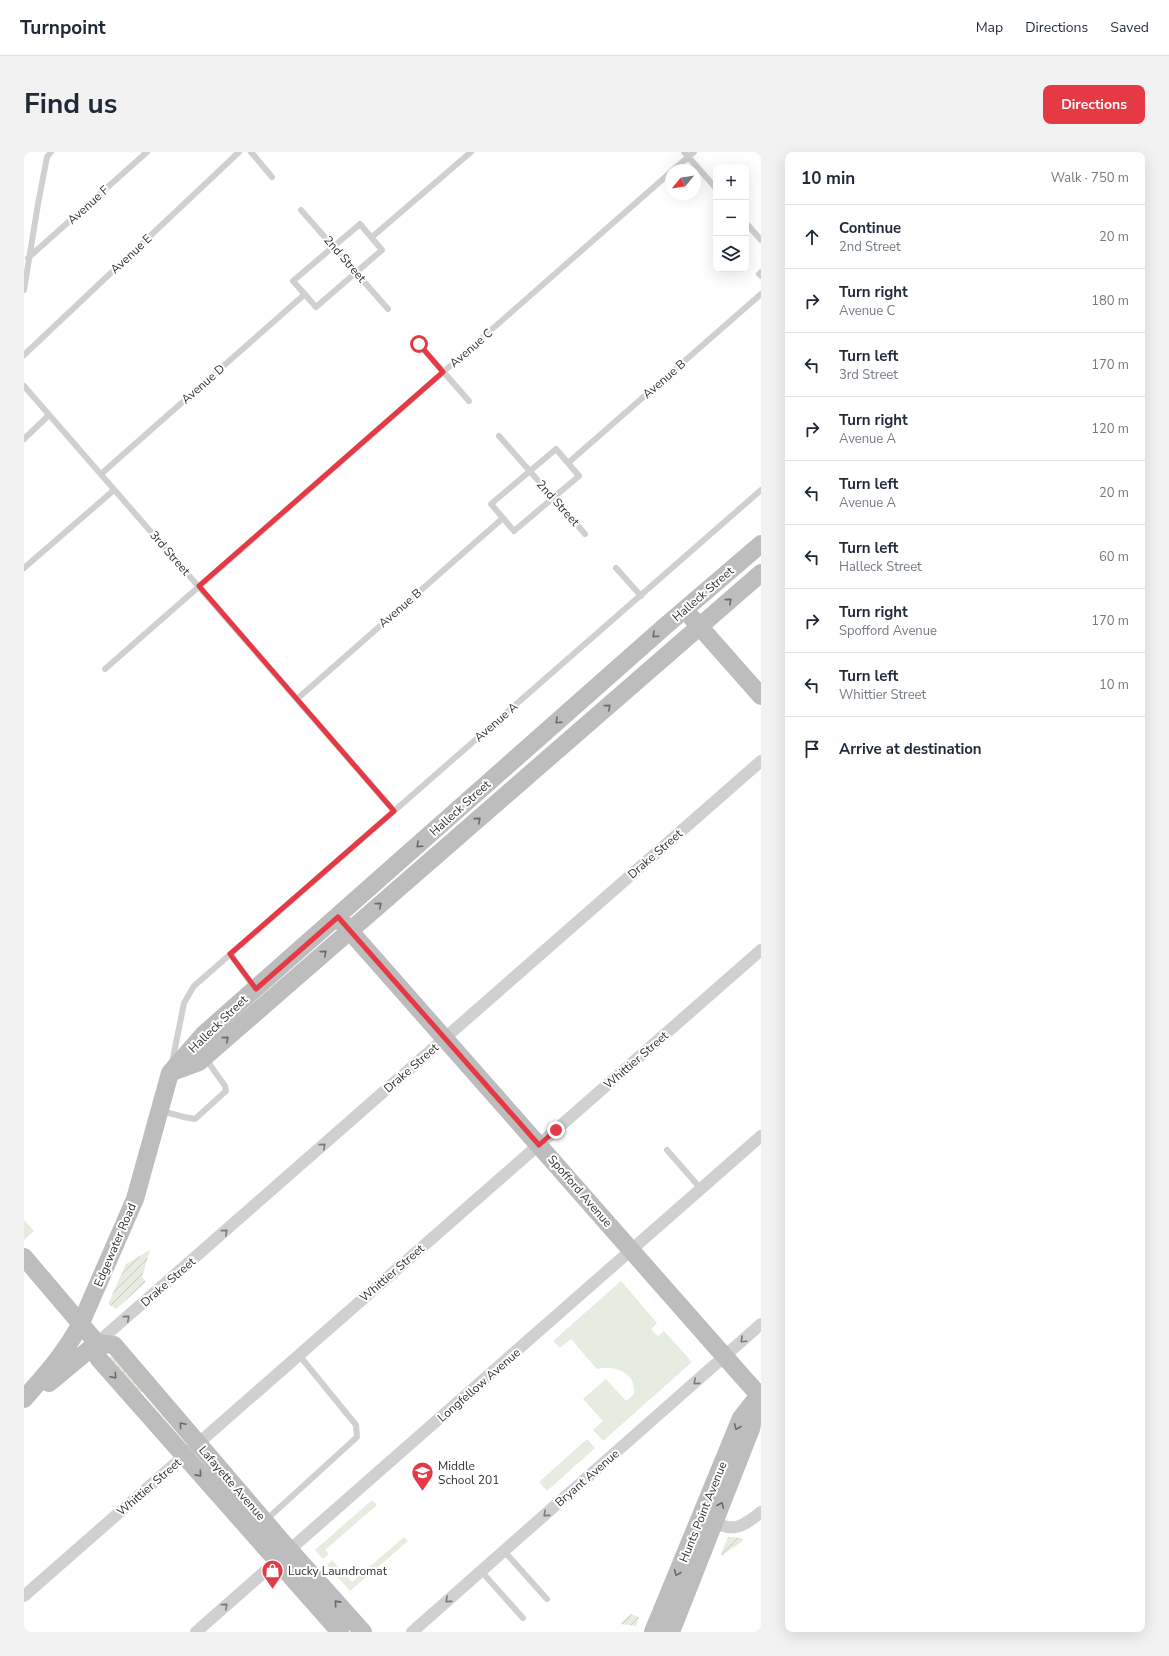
<!DOCTYPE html>
<meta charset="utf-8">
<style>
:root{--surface:#fff;--page:#f2f2f3;--text:#1f2937;--muted:#747a83;--line:#e0e1e3;--accent:#e63946}
body{margin:0;font-family:"Nunito Sans",sans-serif;background:var(--page);color:var(--text)}
.controls{position:absolute;right:12px;top:12px;display:grid;overflow:hidden;border-radius:8px;box-shadow:0 4px 16px #0002}
.controls button{width:36px;height:36px;display:grid;place-items:center;padding:0;border:0;border-bottom:1px solid var(--line);background:var(--surface);color:var(--text);font:20px sans-serif}
.compass{position:absolute;left:641px;top:12px;width:36px;height:36px;border-radius:50%;background:var(--surface);box-shadow:0 4px 16px #0002;rotate:240deg}
.stop{position:absolute;width:12px;height:12px;margin:-9px;border:3px solid #e63946;border-radius:50%;background:#fff}
.stop.end{background:#e63946;border-color:#fff;box-shadow:0 1px 4px #0008}
.list{margin:0;padding:0;list-style:none}
h2{display:flex;justify-content:space-between;align-items:center;height:52px;margin:0;padding:0 16px;font-size:17px}
h2 small{font-size:13px;font-weight:400;color:var(--muted)}
.list li{display:grid;grid-template-columns:26px 1fr auto;gap:12px;align-items:center;box-sizing:border-box;height:64px;padding:0 16px;border-top:1px solid var(--line)}
.list b{display:block;font-size:15px;white-space:nowrap}
.list p{margin:0;font-size:13px;white-space:nowrap;color:var(--muted)}
.list em{font-size:13px;font-style:normal;color:var(--muted)}
.icon{flex:none;width:22px;height:22px;fill:none;stroke:currentColor;stroke-width:2;stroke-linecap:round;stroke-linejoin:round}
.map{position:relative;flex:none;width:737px;height:1480px;overflow:hidden;border-radius:8px}
header{display:flex;align-items:center;gap:24px;box-sizing:border-box;height:56px;padding:0 20px;background:var(--surface);border-bottom:1px solid var(--line)}
header strong{font-size:19px}
nav{display:flex;gap:22px;margin-inline-start:auto;font-size:14px}
.intro{display:flex;align-items:center;justify-content:space-between;box-sizing:border-box;height:96px;padding:0 24px}
h1{margin:0;font-size:28px}
.button{padding:10px 18px;border-radius:8px;background:var(--accent);color:#fff;font-size:14px;font-weight:700}
main{display:flex;gap:24px;padding:0 24px}
aside{flex:1;background:var(--surface);border-radius:8px;box-shadow:0 4px 16px #0002}
.map>svg:first-child{display:block}
</style>
<header>
<strong>Turnpoint</strong>
<nav><a>Map</a><a>Directions</a><a>Saved</a></nav>
</header>
<div class="intro"><h1>Find us</h1><a class="button">Directions</a></div>
<main>
<div class="map">
<svg width="737" height="1480" viewBox="0 0 737 1480">
<defs>
<pattern id="garden-furrows" width="10" height="10" patternUnits="userSpaceOnUse"><rect width="10" height="10" fill="#e6ecdf"/><path d="M-1 1l2-2M0 10L10 0M9 11l2-2" fill="none" stroke="#c6cbc0"/></pattern>
</defs>
<rect width="100%" height="100%" fill="#fff"/>
<path fill="#e6ecdf" d="M 0,1068 L 10,1079 L 0,1088 Z
M 597,1129 L 633,1171 L 627,1177 L 634,1184 L 640,1179 L 668,1210 L 579,1289 L 569,1278 L 579,1269 L 559,1247 L 582,1227 L 602,1249 L 610,1242 C 613,1221 590,1212 573,1217 L 547,1187 L 536,1196 L 529,1189 Z
M 563,1287 L 571,1296 L 523,1339 L 515,1330 Z
M 348,1348 L 353,1353 L 301,1398 L 305,1402 L 299,1407 L 291,1398 Z
M 380,1385 L 384,1389 L 326,1439 L 303,1413 L 308,1408 L 328,1430 Z"/>
<path fill="url(#garden-furrows)" d="M 126,1098 L 118,1125 L 122,1130 L 92,1157 L 84,1152 L 102,1112 Z
M 88,1203 L 119,1239 L 114,1243 L 83,1208 Z
M 704,1385 L 717,1386 L 720,1388 L 700,1402 L 699,1405 L 697,1402 Z
M 607,1462 L 615,1465 L 612,1474 L 596,1472 Z"/>
<g fill="none" stroke-linecap="round" stroke-linejoin="round">
<path stroke="#d0d0d0" stroke-width="6" d="M 227,0 L 248,25
M 660,0 L 691,35
M 649,18 L 670,0
M 277,58 L 364,157
M 722,71 L 737,88
M 336,72 L 358,98 L 292,155 L 269,129 Z
M 348,85 L 447,0
M 4,106 L 123,0
M 737,120 L 735,122 L 737,124
M 0,138 L 14,52 L 23,5 L 27,0
M 394,191 L 445,249
M 0,203 L 215,0
M 0,234 L 370,659
M 475,284 L 561,382
M 0,287 L 25,263
M 77,322 L 281,142
M 479,366 L 467,352 L 532,297 L 544,311
M 0,416 L 90,338
M 592,416 L 617,444
M 81,517 L 647,20
M 273,547 L 479,366 L 490,379 L 555,324 L 544,311 L 737,142
M 206,802 L 230,835
M 148,911 L 160,851 L 170,834 L 737,338
M 137,959 L 160,965 L 171,967 L 202,939 L 201,934 L 182,907
M 643,998 L 677,1037
M 242,1368 L 333,1285 L 332,1273 L 275,1203
M 480,1399 L 523,1447
M 457,1419 L 499,1466"/>
<path stroke="#d0d0d0" stroke-width="12" d="M 73,1191 L 737,609
M 683,1367 C 709,1380 715,1378 737,1360
M 0,1444 L 737,798
M 172,1480 L 737,984
M 388,1480 L 737,1172"/>
<path stroke="#bdbdbd" stroke-width="18" d="M 668,466 L 737,544
M 318,770 L 717,1223 L 735,1243 L 737,1249
M 148,920 L 175,910 L 737,421
M 0,1105 L 73,1191 L 74,1206 L 316,1480
M 73,1191 L 90,1193 L 255,1386 L 339,1480
M 25,1231 L 73,1191
M 0,1247 C 21,1223 42,1200 57,1171 L 111,1047 L 146,921 L 180,882 L 639,476 L 737,392
M 629,1480 L 717,1266 L 735,1243
M 647,1480 L 727,1277 L 733,1249"/>
</g>
<defs><path id="oneway-chevron" d="M-2-3.5L2.5 0L-2 3.5" fill="none" stroke-width="1.6" stroke-linecap="round" stroke-linejoin="round"/></defs>
<g stroke="#6a6a6a">
<use href="#oneway-chevron" transform="translate(705 449) rotate(-41)"/>
<use href="#oneway-chevron" transform="translate(631 483) rotate(138)"/>
<use href="#oneway-chevron" transform="translate(584 555) rotate(-41)"/>
<use href="#oneway-chevron" transform="translate(534 569) rotate(138)"/>
<use href="#oneway-chevron" transform="translate(454 668) rotate(-41)"/>
<use href="#oneway-chevron" transform="translate(395 693) rotate(138)"/>
<use href="#oneway-chevron" transform="translate(355 753) rotate(-41)"/>
<use href="#oneway-chevron" transform="translate(300 801) rotate(-41)"/>
<use href="#oneway-chevron" transform="translate(202 887) rotate(-41)"/>
<use href="#oneway-chevron" transform="translate(90 1224) rotate(49)"/>
<use href="#oneway-chevron" transform="translate(158 1273) rotate(-130)"/>
<use href="#oneway-chevron" transform="translate(713 1275) rotate(112)"/>
<use href="#oneway-chevron" transform="translate(175 1322) rotate(48)"/>
<use href="#oneway-chevron" transform="translate(697 1353) rotate(-68)"/>
<use href="#oneway-chevron" transform="translate(653 1421) rotate(112)"/>
<use href="#oneway-chevron" transform="translate(313 1451) rotate(-132)"/>
</g>
<g stroke="#7a7a7a">
<use href="#oneway-chevron" transform="translate(299 994) rotate(-41)"/>
<use href="#oneway-chevron" transform="translate(201 1080) rotate(-41)"/>
<use href="#oneway-chevron" transform="translate(103 1166) rotate(-41)"/>
<use href="#oneway-chevron" transform="translate(719 1188) rotate(137)"/>
<use href="#oneway-chevron" transform="translate(672 1230) rotate(139)"/>
<use href="#oneway-chevron" transform="translate(522 1362) rotate(139)"/>
<use href="#oneway-chevron" transform="translate(424 1448) rotate(139)"/>
<use href="#oneway-chevron" transform="translate(201 1454) rotate(-41)"/>
</g>
<g fill="none" stroke-linecap="round" stroke-linejoin="round">
<path stroke="#e63946" stroke-width="5" d="M 395,192 L 419,220 L 175,434 L 370,659 L 206,802 L 232,837 L 314,765 L 515,993 L 532,978"/>
</g>
<defs>
<symbol id="school-pin" viewBox="-11 -11 22 30"><path d="M0 17L-7.5 6A9.5 9.5 0 1 1 7.5 6Z" fill="#e63946" stroke="#fff"/><path d="M0-5L7-2L0 1L-7-2ZM-4 1L0 2.5L4 1V4Q0 6-4 4Z" fill="#fff"/></symbol>
<symbol id="shop-pin" viewBox="-11 -11 22 30"><path d="M0 17L-7.5 6A9.5 9.5 0 1 1 7.5 6Z" fill="#e63946" stroke="#fff"/><path d="M-5-2.5h2.3a2.7 3.5 0 0 1 5.4 0H5L5.5 6h-11ZM-1.5-2.5h3a1.5 2.3 0 0 0-3 0Z" fill="#fff"/></symbol>
</defs>
<g fill-rule="evenodd">
<use href="#school-pin" x="386" y="1308" width="25" height="34"/>
<use href="#shop-pin" x="236" y="1406" width="25" height="34"/>
</g>
<g text-anchor="middle" stroke-width="4" stroke-linejoin="round" paint-order="stroke">
<g font-size="12" fill="#333" stroke="#fff">
<text transform="translate(64 53) rotate(-42)" y="4">Avenue F</text>
<text transform="translate(107 102) rotate(-43)" y="4">Avenue E</text>
<text transform="translate(321 107) rotate(49)" y="4">2nd Street</text>
<text transform="translate(447 196) rotate(-41)" y="4">Avenue C</text>
<text transform="translate(640 227) rotate(-41)" y="4">Avenue B</text>
<text transform="translate(179 232) rotate(-41)" y="4">Avenue D</text>
<text transform="translate(534 351) rotate(48)" y="4">2nd Street</text>
<text transform="translate(146 401) rotate(49)" y="4">3rd Street</text>
<text transform="translate(679 442) rotate(-41)" y="4">Halleck Street</text>
<text transform="translate(376 456) rotate(-41)" y="4">Avenue B</text>
<text transform="translate(472 570) rotate(-41)" y="4">Avenue A</text>
<text transform="translate(436 656) rotate(-42)" y="4">Halleck Street</text>
<text transform="translate(631 702) rotate(-41)" y="4">Drake Street</text>
<text transform="translate(194 872) rotate(-44)" y="4">Halleck Street</text>
<text transform="translate(612 908) rotate(-41)" y="4">Whittier Street</text>
<text transform="translate(387 916) rotate(-41)" y="4">Drake Street</text>
<text transform="translate(556 1039) rotate(49)" y="4">Spofford Avenue</text>
<text transform="translate(91 1093) rotate(-67)" y="4">Edgewater Road</text>
<text transform="translate(368 1121) rotate(-41)" y="4">Whittier Street</text>
<text transform="translate(144 1130) rotate(-41)" y="4">Drake Street</text>
<text transform="translate(455 1233) rotate(-41)" y="4">Longfellow Avenue</text>
<text transform="translate(563 1326) rotate(-41)" y="4">Bryant Avenue</text>
<text transform="translate(208 1331) rotate(49)" y="4">Lafayette Avenue</text>
<text transform="translate(125 1335) rotate(-41)" y="4">Whittier Street</text>
<text transform="translate(679 1360) rotate(-68)" y="4">Hunts Point Avenue</text>
</g>
<g font-size="12" fill="#333" stroke="#fff" text-anchor="start">
<text x="414" y="1318">Middle<tspan x="414" dy="14">School 201</tspan></text>
<text x="264" y="1423">Lucky Laundromat</text>
</g>
</g>
</svg>
<div class="controls">
<button>+</button>
<button>−</button>
<button><svg class="icon" aria-label="layers" viewBox="0 0 24 24"><path d="M12 4l9 5-9 5-9-5zM3 14l9 5 9-5"/></svg></button>
</div>
<svg class="compass" viewBox="-18 -18 36 36"><path d="M0-13l5 13h-10z" fill="#e53935"/><path d="M0 13l5-13h-10z" fill="#747a83"/></svg>
<div class="stop" style="left:395px;top:192px"></div>
<div class="stop end" style="left:532px;top:978px"></div>
</div>
<aside>
<h2>10 min<small>Walk · 750 m</small></h2>
<ul class="list">
<li><svg class="icon" aria-label="ahead" viewBox="0 0 24 24"><path d="M12 20V5M6 11l6-6 6 6"/></svg><div><b>Continue</b><p>2nd Street</p></div><em>20 m</em></li>
<li><svg class="icon" aria-label="right" viewBox="0 0 24 24"><path d="M7 20v-9h11M14 6l5 5-5 5"/></svg><div><b>Turn right</b><p>Avenue C</p></div><em>180 m</em></li>
<li><svg class="icon" aria-label="left" viewBox="0 0 24 24"><path d="M17 20v-9H6M10 6l-5 5 5 5"/></svg><div><b>Turn left</b><p>3rd Street</p></div><em>170 m</em></li>
<li><svg class="icon" aria-label="right" viewBox="0 0 24 24"><path d="M7 20v-9h11M14 6l5 5-5 5"/></svg><div><b>Turn right</b><p>Avenue A</p></div><em>120 m</em></li>
<li><svg class="icon" aria-label="left" viewBox="0 0 24 24"><path d="M17 20v-9H6M10 6l-5 5 5 5"/></svg><div><b>Turn left</b><p>Avenue A</p></div><em>20 m</em></li>
<li><svg class="icon" aria-label="left" viewBox="0 0 24 24"><path d="M17 20v-9H6M10 6l-5 5 5 5"/></svg><div><b>Turn left</b><p>Halleck Street</p></div><em>60 m</em></li>
<li><svg class="icon" aria-label="right" viewBox="0 0 24 24"><path d="M7 20v-9h11M14 6l5 5-5 5"/></svg><div><b>Turn right</b><p>Spofford Avenue</p></div><em>170 m</em></li>
<li><svg class="icon" aria-label="left" viewBox="0 0 24 24"><path d="M17 20v-9H6M10 6l-5 5 5 5"/></svg><div><b>Turn left</b><p>Whittier Street</p></div><em>10 m</em></li>
<li><svg class="icon" aria-label="arrive" viewBox="0 0 24 24"><path d="M6 21V4h12l-3 4 3 4H6"/></svg><div><b>Arrive at destination</b></div></li>
</ul>
</aside>
</main>
